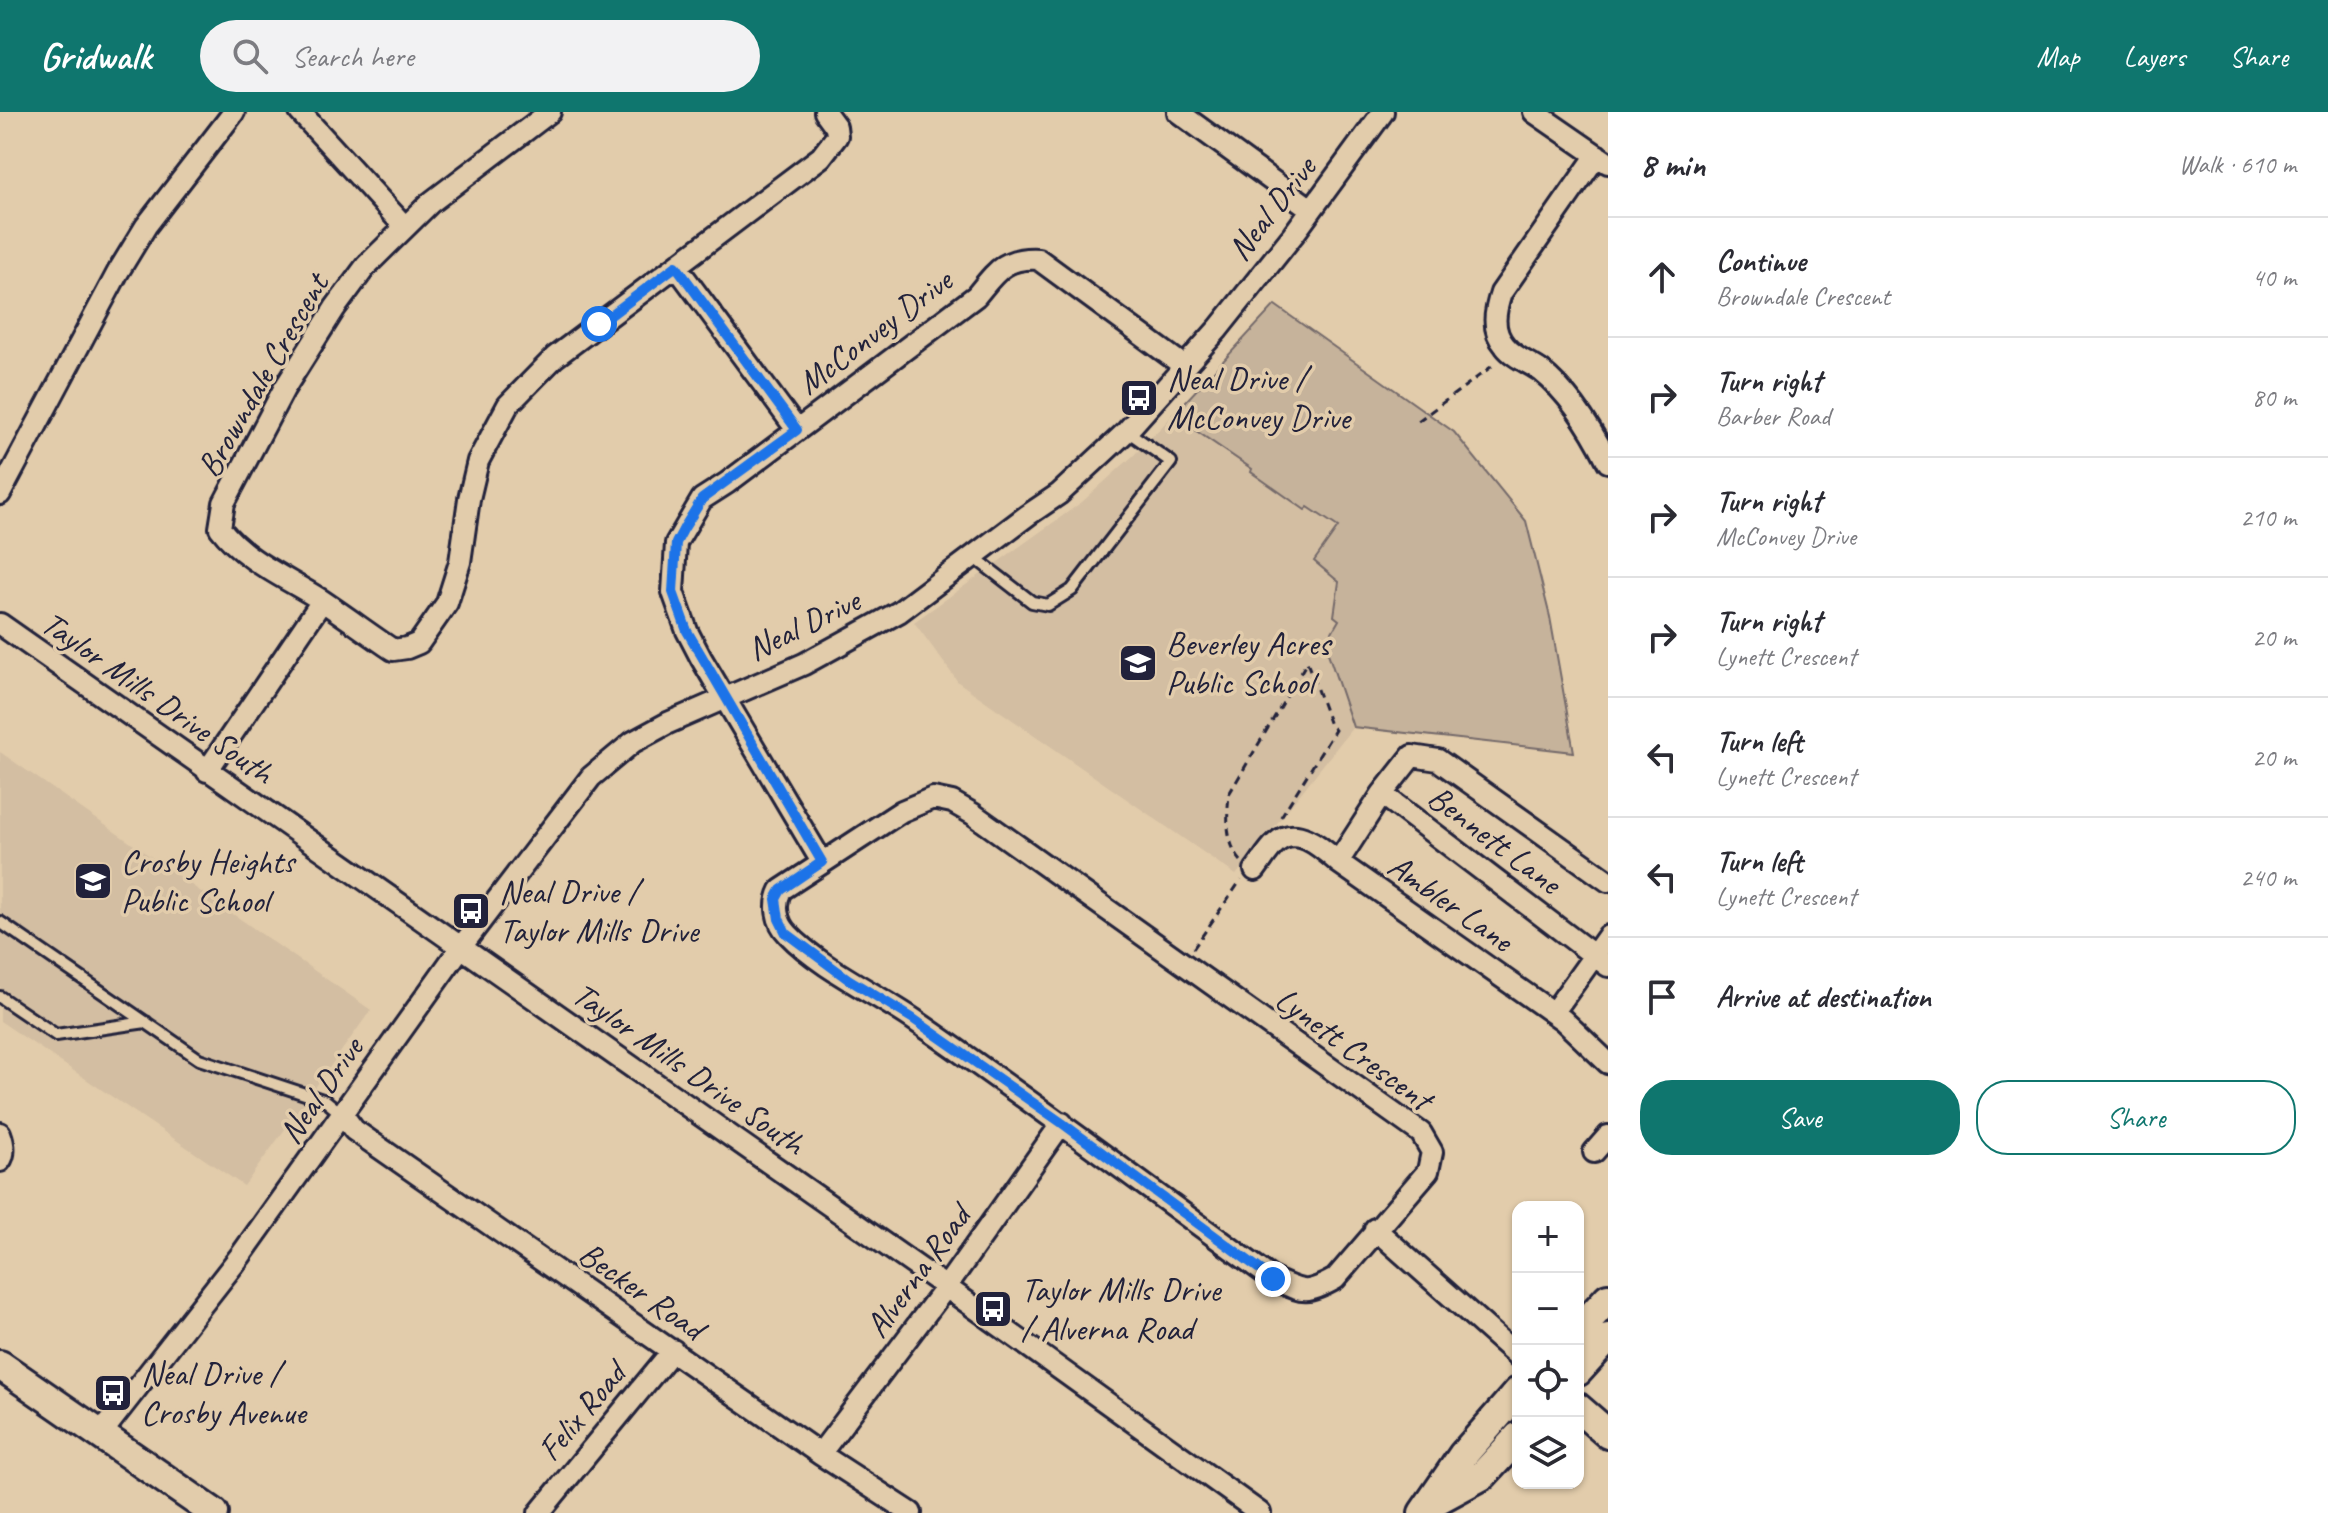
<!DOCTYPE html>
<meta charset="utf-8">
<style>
:root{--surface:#fff;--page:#f2f2f3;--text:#2b2b33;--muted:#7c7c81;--line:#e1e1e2;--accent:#0f766e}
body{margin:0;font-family:Caveat,sans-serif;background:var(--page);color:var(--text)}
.controls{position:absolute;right:24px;bottom:24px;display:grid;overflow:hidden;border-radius:16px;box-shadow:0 2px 6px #0004}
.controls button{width:72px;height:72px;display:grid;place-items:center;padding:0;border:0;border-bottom:2px solid var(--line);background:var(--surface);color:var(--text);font:40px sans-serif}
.stop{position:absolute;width:24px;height:24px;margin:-18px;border:6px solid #1a73e8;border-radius:50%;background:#fff}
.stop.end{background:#1a73e8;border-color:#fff;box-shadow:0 2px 8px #0008}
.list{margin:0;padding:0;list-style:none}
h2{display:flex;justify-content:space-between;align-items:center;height:104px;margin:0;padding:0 32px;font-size:34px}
h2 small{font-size:26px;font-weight:400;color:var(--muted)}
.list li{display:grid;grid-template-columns:52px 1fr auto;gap:24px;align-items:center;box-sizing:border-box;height:120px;padding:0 32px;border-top:2px solid var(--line)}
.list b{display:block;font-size:30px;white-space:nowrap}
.list p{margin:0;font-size:26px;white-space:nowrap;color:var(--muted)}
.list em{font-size:26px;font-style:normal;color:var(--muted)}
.actions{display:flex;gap:16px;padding:24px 32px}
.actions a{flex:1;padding:18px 0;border:2px solid var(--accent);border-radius:32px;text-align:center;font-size:28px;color:var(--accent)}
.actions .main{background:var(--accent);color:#fff}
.icon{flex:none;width:44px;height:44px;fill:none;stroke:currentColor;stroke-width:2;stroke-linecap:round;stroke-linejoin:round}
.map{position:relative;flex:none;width:1608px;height:1401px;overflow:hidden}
header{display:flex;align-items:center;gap:48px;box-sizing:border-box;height:112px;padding:0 40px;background:var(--accent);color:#fff}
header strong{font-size:38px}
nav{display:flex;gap:44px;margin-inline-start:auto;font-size:28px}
.search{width:560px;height:72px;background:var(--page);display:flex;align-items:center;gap:20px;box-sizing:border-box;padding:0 28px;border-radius:44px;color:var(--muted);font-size:30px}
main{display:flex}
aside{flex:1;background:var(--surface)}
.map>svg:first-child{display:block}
</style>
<header>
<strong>Gridwalk</strong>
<div class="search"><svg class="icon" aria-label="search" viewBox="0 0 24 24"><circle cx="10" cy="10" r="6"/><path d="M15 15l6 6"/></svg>Search here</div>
<nav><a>Map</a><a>Layers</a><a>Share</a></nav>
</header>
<main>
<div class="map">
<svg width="1608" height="1401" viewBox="0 0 1608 1401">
<rect width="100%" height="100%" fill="#e2ccab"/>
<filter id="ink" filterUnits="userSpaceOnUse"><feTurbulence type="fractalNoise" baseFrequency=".0125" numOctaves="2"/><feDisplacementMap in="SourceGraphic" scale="16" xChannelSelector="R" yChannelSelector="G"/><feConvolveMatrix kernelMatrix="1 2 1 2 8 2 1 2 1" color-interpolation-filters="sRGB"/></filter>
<g filter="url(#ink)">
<path fill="#d3bea2" d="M 1173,303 L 1338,416 L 1339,470 L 1334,504 L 1340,507 L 1325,532 L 1353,615 L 1236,763 L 958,570 L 914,510 L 1082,390 L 1134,343 Z
M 0,640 L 371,898 L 244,1074 L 0,909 Z"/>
<path fill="#c6b39b" stroke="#746a6b" stroke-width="2" d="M 1275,193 L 1454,320 L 1526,409 L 1550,505 L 1574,640 L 1353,615 L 1325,532 L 1339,508 L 1334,504 L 1339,470 L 1314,449 L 1338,415 L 1308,395 L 1305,398 L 1251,360 L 1252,357 L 1173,303 Z"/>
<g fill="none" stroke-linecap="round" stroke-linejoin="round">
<defs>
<path id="lane" d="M 974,445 L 1032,490 L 1048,493 L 1072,478 L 1171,350 L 1127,319
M 0,810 L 199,947 L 326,989 L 342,1002
M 0,885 L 56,923 L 146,910"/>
<path id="street" d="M 300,0 L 405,115
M 550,0 L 430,91 L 366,154 L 335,196 L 284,277 L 224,391 L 220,416 C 245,449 287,466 321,488 C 345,504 369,522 393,538 L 407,536 L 419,531 L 447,491 L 460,450 L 469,387 L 478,349 L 508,293 L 555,245 L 821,45 L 837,24 L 836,15 L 825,0
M 1178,0 L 1311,97
M 1534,0 L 1608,51
M 1597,43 L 1501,181 C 1495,199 1491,218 1505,234 C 1513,245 1530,251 1541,259 C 1570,282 1592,318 1608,350
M 676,154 L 797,318
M 0,382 L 118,160 L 146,114 L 234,0
M 0,512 L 946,1175 L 1260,1401
M 207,659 L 322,489
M 1382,682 L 1608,854
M 933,686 L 952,690 L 973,702 L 1421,1021 L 1432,1040 L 1428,1059 L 1335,1167 C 1304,1184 1303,1180 1273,1167 C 1153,1080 1035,991 913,907 C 875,881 819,855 788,822 C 776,810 774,792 781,778 L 902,699 Z
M 822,750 L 701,546 L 687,519 L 673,480 L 676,431 L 702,387 L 727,371 L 976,184 C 996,160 1004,145 1038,147 L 1184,254
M 1338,750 L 1382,682 L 1412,644 L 1438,648 L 1608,769
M 1255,758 C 1262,749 1268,738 1276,731 C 1297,712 1322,736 1338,750 L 1563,908 L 1608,951
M 1553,901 L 1608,824
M 342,1002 L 354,1018 L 820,1342 L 911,1401
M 0,1021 C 3,1029 6,1041 0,1049
M 1594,1040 L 1608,1024
M 1375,1117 L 1518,1244
M 100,1323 L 241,1143 L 461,835 L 591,665 L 633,630 L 668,611 L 804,552 L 899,500 L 1028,403 L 1059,382 L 1127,319 L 1218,217 L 1293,123 L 1383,0
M 820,1342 L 946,1175 L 1062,1011
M 539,1401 L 673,1238"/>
<path id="secondary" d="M 1578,1219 L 1608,1186
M 0,1253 L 214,1401
M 1578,1259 L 1608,1226
M 1578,1296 L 1608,1322
M 1435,1389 L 1483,1363 L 1518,1325
M 1423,1401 L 1463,1343 L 1518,1280"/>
</defs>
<use href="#lane" stroke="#22223b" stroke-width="16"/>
<use href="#street" stroke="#22223b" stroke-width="26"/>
<use href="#secondary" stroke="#22223b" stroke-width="34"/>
<path stroke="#22223b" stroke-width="3" stroke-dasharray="8 6" stroke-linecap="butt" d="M 1418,309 L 1495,252
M 1241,749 C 1225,730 1227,706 1229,682 L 1307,550 L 1330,613 L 1335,618 L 1279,708
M 1193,837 L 1241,768"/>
<use href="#lane" stroke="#e2ccab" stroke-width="10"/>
<use href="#street" stroke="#e2ccab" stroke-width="20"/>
<use href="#secondary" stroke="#e2ccab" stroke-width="28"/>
</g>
</g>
<g fill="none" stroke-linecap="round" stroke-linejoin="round" filter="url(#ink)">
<path stroke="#1a73e8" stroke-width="10" d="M 599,212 L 676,154 L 797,318 L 702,387 L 684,416 L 676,431 L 673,480 L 687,519 L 822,750 L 781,778 L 776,787 L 779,807 L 786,821 L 848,867 L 912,906 L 1062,1011 L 1273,1167"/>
</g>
<defs>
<symbol id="bus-square" viewBox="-11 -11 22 22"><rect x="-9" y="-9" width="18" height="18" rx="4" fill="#22223b" stroke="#e2ccab"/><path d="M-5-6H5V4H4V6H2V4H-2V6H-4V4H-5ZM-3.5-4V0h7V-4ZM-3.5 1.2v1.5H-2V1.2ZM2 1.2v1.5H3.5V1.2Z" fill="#fff"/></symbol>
<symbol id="school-square" viewBox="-11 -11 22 22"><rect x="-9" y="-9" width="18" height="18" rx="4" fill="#22223b" stroke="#e2ccab"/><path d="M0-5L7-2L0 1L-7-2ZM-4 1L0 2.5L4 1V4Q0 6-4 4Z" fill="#fff"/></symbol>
</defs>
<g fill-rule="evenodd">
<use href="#bus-square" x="1117" y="264" width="44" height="44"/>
<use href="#school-square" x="1116" y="529" width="44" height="44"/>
<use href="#school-square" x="71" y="747" width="44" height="44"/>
<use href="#bus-square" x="449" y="777" width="44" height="44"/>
<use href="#bus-square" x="971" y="1175" width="44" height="44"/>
<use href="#bus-square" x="91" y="1259" width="44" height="44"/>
</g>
<g text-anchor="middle" stroke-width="7" stroke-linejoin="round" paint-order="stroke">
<g font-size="34" fill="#22223b" stroke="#e2ccab">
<text transform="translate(1271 96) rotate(-52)" y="12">Neal Drive</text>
<text transform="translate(874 219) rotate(-37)" y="12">McConvey Drive</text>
<text transform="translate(262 263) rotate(-60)" y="12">Browndale Crescent</text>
<text transform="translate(803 512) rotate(-26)" y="12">Neal Drive</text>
<text transform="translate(158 585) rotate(35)" y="12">Taylor Mills Drive South</text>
<text transform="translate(1495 727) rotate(37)" y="12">Bennett Lane</text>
<text transform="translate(1451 790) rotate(35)" y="12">Ambler Lane</text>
<text transform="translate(1354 936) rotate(36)" y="12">Lynett Crescent</text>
<text transform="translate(689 956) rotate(35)" y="12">Taylor Mills Drive South</text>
<text transform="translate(320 978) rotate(-55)" y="12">Neal Drive</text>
<text transform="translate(917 1159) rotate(-54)" y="12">Alverna Road</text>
<text transform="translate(642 1178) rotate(35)" y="12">Becker Road</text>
<text transform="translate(581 1299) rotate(-50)" y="12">Felix Road</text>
</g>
<g font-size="34" fill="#22223b" stroke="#e2ccab" text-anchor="start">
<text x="1167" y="278">Neal Drive /<tspan x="1167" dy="39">McConvey Drive</tspan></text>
<text x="1166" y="543">Beverley Acres<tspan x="1166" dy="39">Public School</tspan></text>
<text x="121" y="761">Crosby Heights<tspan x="121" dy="39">Public School</tspan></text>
<text x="499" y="791">Neal Drive /<tspan x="499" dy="39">Taylor Mills Drive</tspan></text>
<text x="1021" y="1189">Taylor Mills Drive<tspan x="1021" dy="39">/ Alverna Road</tspan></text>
<text x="141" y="1273">Neal Drive /<tspan x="141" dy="39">Crosby Avenue</tspan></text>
</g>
</g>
</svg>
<div class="controls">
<button>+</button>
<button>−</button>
<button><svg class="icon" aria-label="locate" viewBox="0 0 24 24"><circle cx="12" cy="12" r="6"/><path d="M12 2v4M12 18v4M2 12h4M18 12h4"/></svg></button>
<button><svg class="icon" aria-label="layers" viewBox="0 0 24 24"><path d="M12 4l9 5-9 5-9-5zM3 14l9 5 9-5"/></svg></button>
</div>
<div class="stop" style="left:599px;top:212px"></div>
<div class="stop end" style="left:1273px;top:1167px"></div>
</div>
<aside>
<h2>8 min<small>Walk · 610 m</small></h2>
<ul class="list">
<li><svg class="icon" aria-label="ahead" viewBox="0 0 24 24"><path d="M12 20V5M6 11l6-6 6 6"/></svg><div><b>Continue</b><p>Browndale Crescent</p></div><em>40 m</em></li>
<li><svg class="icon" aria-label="right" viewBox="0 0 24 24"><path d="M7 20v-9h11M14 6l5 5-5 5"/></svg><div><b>Turn right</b><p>Barber Road</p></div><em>80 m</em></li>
<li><svg class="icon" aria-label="right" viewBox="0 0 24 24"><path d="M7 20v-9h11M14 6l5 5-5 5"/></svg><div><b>Turn right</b><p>McConvey Drive</p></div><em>210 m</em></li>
<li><svg class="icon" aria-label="right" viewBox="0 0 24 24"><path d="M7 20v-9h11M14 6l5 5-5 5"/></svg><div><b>Turn right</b><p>Lynett Crescent</p></div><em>20 m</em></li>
<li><svg class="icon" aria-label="left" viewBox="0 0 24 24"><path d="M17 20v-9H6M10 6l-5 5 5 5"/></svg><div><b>Turn left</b><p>Lynett Crescent</p></div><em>20 m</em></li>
<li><svg class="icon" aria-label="left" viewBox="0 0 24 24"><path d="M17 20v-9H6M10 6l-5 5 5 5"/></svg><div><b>Turn left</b><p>Lynett Crescent</p></div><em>240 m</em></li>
<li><svg class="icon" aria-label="arrive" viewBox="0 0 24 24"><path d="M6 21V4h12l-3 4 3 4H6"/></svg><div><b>Arrive at destination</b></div></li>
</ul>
<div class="actions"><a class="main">Save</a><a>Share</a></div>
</aside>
</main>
